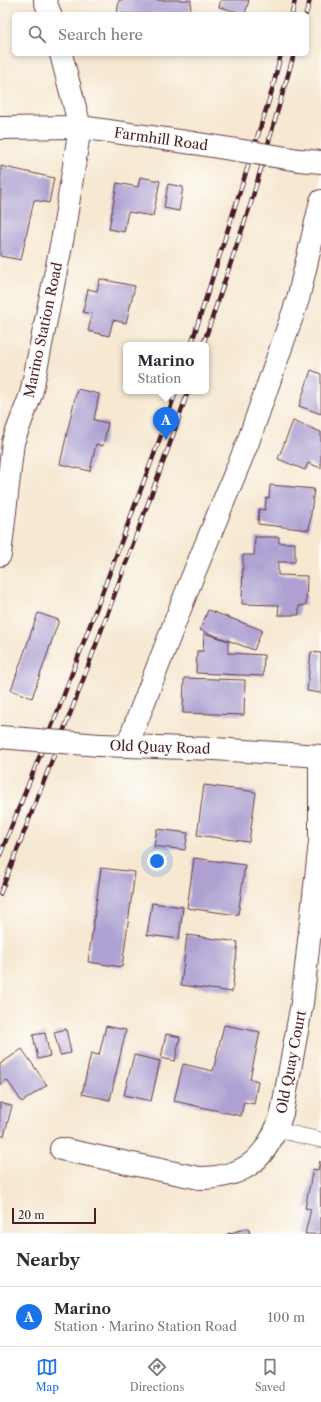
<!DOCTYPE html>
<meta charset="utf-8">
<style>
:root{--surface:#fff;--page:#f2f2f3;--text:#2b2b33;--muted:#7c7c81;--line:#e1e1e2;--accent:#1a73e8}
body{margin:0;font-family:"Libre Caslon Text",serif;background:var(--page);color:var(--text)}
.scale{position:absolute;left:12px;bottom:10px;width:84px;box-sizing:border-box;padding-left:4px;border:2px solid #4a1f2b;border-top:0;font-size:11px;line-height:14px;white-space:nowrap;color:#4a1f2b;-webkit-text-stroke:3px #fdfcf7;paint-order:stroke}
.you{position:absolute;left:157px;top:861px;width:14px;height:14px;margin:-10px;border:3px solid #fff;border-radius:50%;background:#1a73e8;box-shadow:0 0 0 6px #1a73e833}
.badge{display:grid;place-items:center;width:26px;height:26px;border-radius:50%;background:var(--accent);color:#fff;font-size:13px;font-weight:700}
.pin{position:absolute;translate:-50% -33px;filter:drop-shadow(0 1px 2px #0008)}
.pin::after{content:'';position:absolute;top:21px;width:14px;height:12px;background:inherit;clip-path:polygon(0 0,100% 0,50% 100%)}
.popup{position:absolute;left:123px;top:342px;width:86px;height:52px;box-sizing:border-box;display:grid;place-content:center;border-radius:6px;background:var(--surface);filter:drop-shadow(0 1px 3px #0005);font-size:13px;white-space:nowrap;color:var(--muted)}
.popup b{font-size:15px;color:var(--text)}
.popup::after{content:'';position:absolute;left:50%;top:100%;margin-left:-8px;border:8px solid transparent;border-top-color:var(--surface)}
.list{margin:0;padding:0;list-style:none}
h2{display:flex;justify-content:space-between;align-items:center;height:52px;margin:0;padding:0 16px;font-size:17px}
h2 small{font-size:13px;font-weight:400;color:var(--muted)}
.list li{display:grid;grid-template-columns:26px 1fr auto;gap:12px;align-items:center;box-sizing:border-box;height:60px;padding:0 16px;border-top:1px solid var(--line)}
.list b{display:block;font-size:15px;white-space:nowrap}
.list p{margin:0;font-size:13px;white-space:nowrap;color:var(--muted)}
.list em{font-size:13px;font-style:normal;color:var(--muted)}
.icon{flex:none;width:22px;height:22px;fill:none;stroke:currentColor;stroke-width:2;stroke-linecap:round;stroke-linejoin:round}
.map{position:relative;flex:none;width:321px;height:1234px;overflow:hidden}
.search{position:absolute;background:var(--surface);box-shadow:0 2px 6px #0003;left:12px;right:12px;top:12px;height:44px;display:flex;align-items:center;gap:10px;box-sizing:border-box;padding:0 14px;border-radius:6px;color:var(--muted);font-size:15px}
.sheet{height:112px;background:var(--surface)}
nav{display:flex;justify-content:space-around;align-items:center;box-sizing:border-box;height:56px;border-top:1px solid var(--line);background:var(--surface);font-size:11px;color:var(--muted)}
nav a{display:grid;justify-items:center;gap:2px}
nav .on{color:var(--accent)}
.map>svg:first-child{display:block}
</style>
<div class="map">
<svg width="321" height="1234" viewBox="0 0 321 1234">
<rect width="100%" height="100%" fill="#fdfcf7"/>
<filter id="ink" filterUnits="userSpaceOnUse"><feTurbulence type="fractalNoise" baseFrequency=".025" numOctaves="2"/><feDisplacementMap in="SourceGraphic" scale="8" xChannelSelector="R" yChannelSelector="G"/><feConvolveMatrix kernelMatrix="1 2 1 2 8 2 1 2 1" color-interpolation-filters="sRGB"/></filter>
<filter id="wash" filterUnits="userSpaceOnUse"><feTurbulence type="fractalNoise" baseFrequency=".012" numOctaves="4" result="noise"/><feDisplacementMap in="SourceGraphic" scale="16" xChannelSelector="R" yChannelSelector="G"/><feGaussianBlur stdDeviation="0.9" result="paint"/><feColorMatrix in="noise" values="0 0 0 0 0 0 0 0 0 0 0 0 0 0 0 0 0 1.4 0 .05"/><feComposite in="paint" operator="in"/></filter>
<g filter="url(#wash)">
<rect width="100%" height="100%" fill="#f6e8d1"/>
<g id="blocks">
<path fill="#aea1d2" d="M 119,0 L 191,0 L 190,14 L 117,14 Z
M 221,0 L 249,0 L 245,14 L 219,7 Z
M 1,166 L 54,178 L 49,203 L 34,200 L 21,260 L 0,256 Z
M 140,177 L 160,181 L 153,216 L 128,212 L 124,232 L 109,229 L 117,183 L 138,187 Z
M 168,184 L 183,187 L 179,211 L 164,208 Z
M 100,279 L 135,286 L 126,323 L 113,320 L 109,336 L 88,331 L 92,314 L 83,312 L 88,289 L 97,291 Z
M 311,370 L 321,374 L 321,414 L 299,406 Z
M 77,389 L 99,394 L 94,420 L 108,423 L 103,446 L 96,444 L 90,471 L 60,464 Z
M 293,421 L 321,432 L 321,468 L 308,463 L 305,470 L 278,459 Z
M 270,485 L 314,489 L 309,530 L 258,524 L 259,509 L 265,510 L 266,498 L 269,498 Z
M 255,537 L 279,537 L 279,543 L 295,543 L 295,562 L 278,562 L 278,575 L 307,576 L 306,605 L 299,606 L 299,615 L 278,615 L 279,605 L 242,604 L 243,555 L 254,555 Z
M 208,610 L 262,630 L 254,650 L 200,630 Z
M 38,613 L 59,620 L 32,698 L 11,690 Z
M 204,633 L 228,641 L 228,653 L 264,655 L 263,676 L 196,673 L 197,651 L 203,651 Z
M 311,652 L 321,653 L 321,693 L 307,691 Z
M 184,678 L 245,680 L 244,715 L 183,713 Z
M 204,785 L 256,792 L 249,842 L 197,835 Z
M 157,829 L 188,833 L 185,850 L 154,846 Z
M 194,858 L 245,865 L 238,915 L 187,908 Z
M 101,868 L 135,872 L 122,967 L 88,962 Z
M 152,903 L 183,907 L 179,939 L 147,935 Z
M 187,935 L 238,942 L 232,992 L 181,985 Z
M 224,1025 L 260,1032 L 250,1079 L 258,1081 L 254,1104 L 244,1102 L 241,1116 L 174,1101 L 183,1064 L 213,1071 Z
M 106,1026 L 126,1030 L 110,1100 L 82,1094 L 91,1053 L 99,1055 Z
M 66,1029 L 71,1053 L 60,1055 L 54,1032 Z
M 45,1033 L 50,1056 L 38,1059 L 33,1035 Z
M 166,1034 L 180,1037 L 175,1061 L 161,1058 Z
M 22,1049 L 47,1085 L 22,1102 L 7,1080 L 0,1085 L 0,1064 Z
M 134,1055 L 160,1061 L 151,1101 L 124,1095 Z
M 0,1103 L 12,1106 L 4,1136 L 0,1135 Z
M 320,1161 L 321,1234 L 305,1234 L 311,1209 L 305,1208 L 313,1169 L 318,1170 Z
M 248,1228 L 250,1234 L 227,1234 Z"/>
</g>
</g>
<g filter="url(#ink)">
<use href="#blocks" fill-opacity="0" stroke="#643d44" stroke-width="1"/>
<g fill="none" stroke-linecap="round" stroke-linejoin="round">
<defs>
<path id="service" d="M 277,1130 L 321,1140"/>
<path id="minor" d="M 45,0 L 50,14
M 0,128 L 80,127 L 193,143
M 299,160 L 321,162
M 0,555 L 13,442 L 31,394 L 63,236 L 80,127 L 61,54
M 0,737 L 24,739
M 100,745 L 214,749 L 321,756
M 127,746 L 192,578 L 248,442 L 298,299 L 321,201
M 61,1149 L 199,1178 C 247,1178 268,1157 282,1113 L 302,1003 L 320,842 L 320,756"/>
</defs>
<use href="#service" stroke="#643d44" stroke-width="16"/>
<use href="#minor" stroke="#643d44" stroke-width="24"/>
<use href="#service" stroke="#fff" stroke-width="15"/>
<use href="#minor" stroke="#fff" stroke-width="22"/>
<defs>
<path id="rail" d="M 292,14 L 295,0
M 306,14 L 310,0
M 191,345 L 271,94 L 281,54
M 203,345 L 251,203 L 294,54
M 0,855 L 59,708 L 162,433 L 176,391
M 0,894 L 79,691 L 172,438 L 188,391"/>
</defs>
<use href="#rail" stroke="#4a1f2b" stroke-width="4.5"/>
<use href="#rail" stroke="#fdfcf7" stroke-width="3" stroke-dasharray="9" stroke-linecap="butt"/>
<defs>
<path id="minor-bridge" d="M 193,143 L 299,160
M 24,739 L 100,745"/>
</defs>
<use href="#minor-bridge" stroke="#643d44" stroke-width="24" stroke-linecap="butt"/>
<use href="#minor-bridge" stroke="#fff" stroke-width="22"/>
</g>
</g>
<g text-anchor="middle" stroke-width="3" stroke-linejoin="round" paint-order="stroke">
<g font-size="14" fill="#4a1f2b" stroke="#fdfcf7">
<text transform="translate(161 139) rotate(8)" y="5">Farmhill Road</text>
<text transform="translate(43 330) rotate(-78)" y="5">Marino Station Road</text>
<text transform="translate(160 747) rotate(2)" y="5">Old Quay Road</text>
<text transform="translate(291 1062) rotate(-79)" y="5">Old Quay Court</text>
</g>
</g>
</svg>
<div class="scale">20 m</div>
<div class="you"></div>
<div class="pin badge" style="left:166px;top:440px">A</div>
<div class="popup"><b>Marino</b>Station</div>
<div class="search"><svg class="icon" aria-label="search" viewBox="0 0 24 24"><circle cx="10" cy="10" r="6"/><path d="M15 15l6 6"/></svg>Search here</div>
</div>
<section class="sheet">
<h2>Nearby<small></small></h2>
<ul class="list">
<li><span class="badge">A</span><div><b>Marino</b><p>Station · Marino Station Road</p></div><em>100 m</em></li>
</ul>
</section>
<nav>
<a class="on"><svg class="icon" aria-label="map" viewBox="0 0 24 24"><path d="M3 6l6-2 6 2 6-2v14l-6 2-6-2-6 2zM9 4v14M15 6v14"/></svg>Map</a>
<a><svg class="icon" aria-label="directions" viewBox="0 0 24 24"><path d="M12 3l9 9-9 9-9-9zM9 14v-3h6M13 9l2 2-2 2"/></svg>Directions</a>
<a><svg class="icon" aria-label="saved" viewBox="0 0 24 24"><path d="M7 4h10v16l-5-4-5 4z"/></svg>Saved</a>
</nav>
